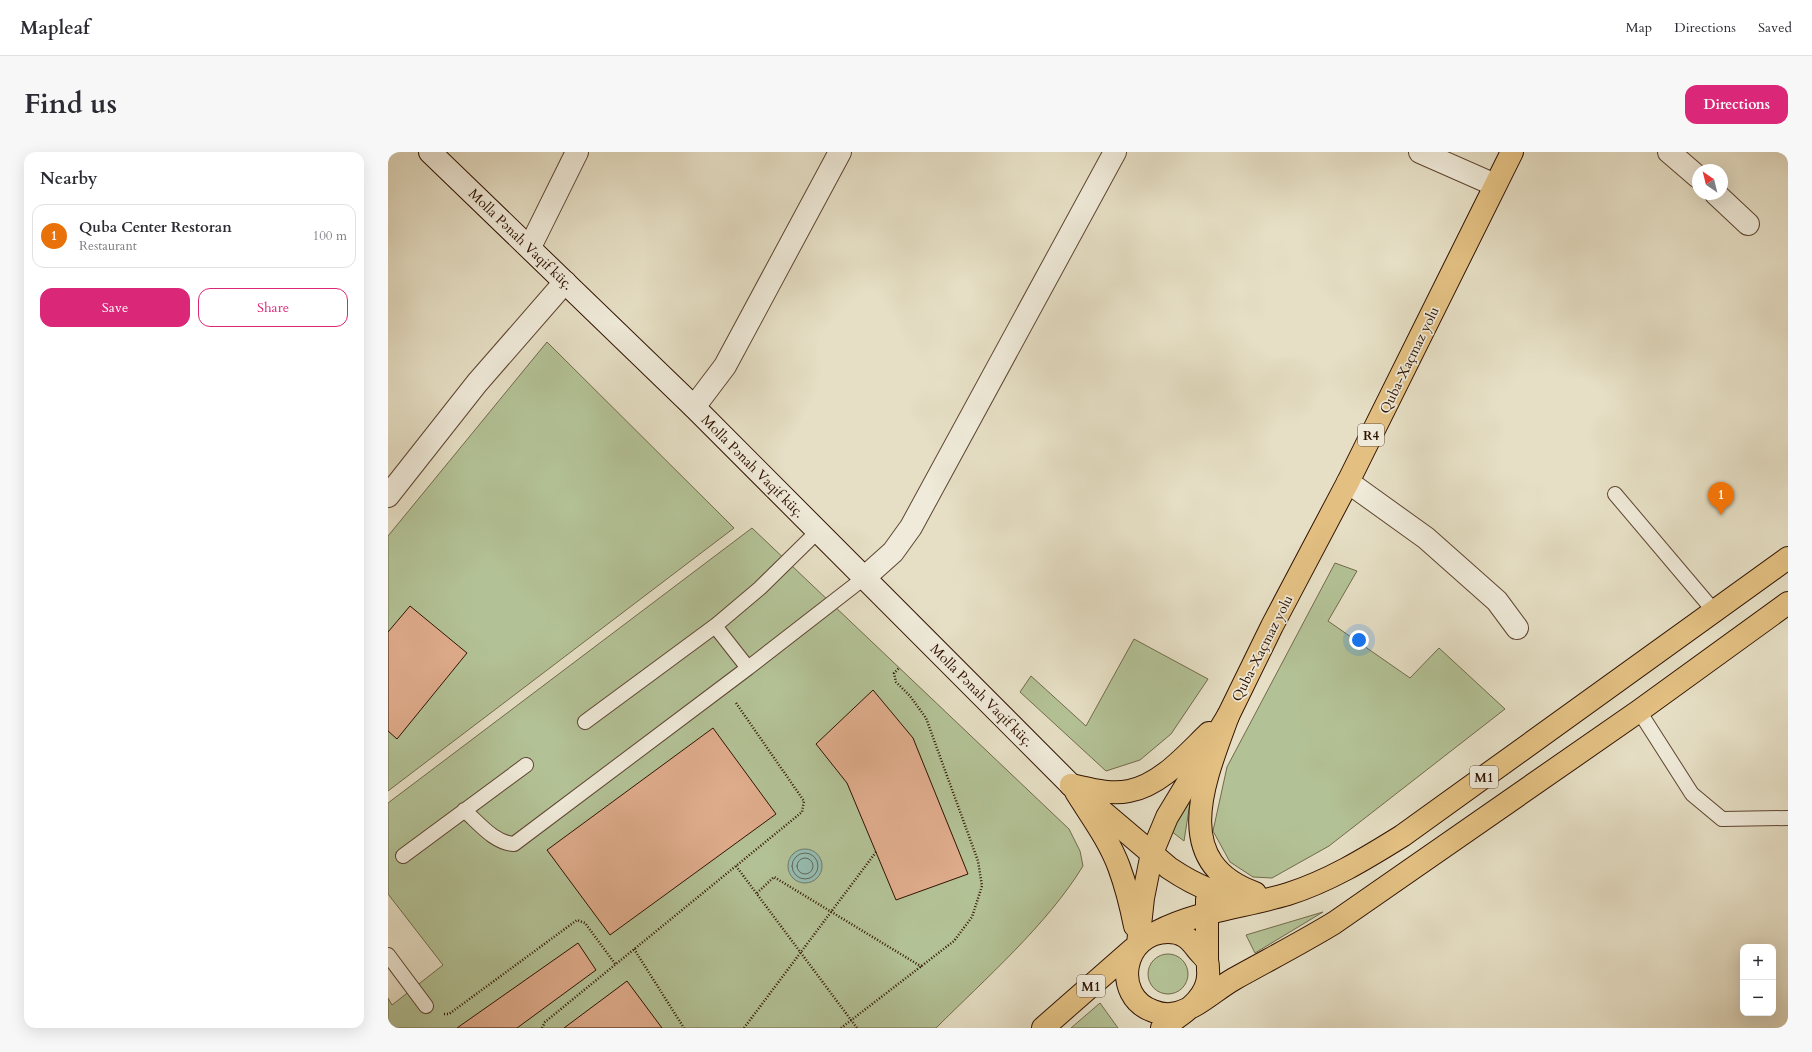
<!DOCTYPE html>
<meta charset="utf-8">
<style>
:root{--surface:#fff;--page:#f7f7f7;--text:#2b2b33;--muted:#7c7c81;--line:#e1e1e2;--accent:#db2777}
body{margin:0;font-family:Cardo,serif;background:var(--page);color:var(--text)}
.controls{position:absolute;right:12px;bottom:12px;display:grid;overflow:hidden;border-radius:8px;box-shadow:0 4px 16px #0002}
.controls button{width:36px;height:36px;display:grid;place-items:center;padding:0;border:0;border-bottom:1px solid var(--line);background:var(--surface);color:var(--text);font:20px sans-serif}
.compass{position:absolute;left:1304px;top:12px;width:36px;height:36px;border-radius:50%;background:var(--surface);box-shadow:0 4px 16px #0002;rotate:325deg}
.you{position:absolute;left:971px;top:488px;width:14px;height:14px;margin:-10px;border:3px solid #fff;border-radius:50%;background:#1a73e8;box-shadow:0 0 0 6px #1a73e833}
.badge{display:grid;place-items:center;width:26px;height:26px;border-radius:50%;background:var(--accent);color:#fff;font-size:13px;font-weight:700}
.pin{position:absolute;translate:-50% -33px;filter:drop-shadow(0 1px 2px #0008)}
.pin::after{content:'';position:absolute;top:21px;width:14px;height:12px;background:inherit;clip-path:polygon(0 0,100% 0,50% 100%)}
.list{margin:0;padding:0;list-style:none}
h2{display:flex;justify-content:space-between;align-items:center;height:52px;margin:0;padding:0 16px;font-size:17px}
h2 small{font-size:13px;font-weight:400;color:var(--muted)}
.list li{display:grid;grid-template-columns:26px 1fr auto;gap:12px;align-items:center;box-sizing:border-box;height:64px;margin:0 8px 8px;padding:0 8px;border:1px solid var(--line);border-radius:12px}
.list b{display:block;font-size:15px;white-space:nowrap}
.list p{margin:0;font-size:13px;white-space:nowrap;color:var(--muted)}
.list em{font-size:13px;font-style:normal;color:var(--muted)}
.actions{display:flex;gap:8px;padding:12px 16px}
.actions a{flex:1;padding:9px 0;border:1px solid var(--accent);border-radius:12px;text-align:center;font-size:14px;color:var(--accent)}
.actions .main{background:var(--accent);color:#fff}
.map{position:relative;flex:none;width:1400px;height:876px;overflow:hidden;border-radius:12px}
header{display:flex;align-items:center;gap:24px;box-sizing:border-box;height:56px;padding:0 20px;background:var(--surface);border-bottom:1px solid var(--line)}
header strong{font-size:19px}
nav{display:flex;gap:22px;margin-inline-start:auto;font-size:14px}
.intro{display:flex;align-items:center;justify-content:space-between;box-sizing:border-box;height:96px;padding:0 24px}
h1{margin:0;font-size:28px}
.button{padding:10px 18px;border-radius:12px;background:var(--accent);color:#fff;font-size:14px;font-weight:700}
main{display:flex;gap:24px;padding:0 24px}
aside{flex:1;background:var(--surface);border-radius:12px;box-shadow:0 4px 16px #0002}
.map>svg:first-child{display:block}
</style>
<header>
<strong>Mapleaf</strong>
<nav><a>Map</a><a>Directions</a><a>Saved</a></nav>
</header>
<div class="intro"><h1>Find us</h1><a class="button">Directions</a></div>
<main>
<aside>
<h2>Nearby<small></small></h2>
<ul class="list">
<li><span class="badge" style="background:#e8710a">1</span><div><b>Quba Center Restoran</b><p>Restaurant</p></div><em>100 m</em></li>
</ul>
<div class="actions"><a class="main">Save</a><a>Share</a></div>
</aside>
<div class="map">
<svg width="1400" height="876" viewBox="0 0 1400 876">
<rect width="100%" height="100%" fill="#e6dfc5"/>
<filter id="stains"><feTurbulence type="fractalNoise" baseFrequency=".005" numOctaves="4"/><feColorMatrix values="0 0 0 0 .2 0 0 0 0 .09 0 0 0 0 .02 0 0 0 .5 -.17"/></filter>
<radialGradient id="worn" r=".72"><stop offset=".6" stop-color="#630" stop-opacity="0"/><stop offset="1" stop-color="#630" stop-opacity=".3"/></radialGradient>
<path fill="#b3c296" stroke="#726a4b" d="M 159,190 L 346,376 L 0,639 L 0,384 Z
M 364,376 L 681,677 L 692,699 L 695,714 C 659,773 597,827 548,876 L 0,876 L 0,846 L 4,853 L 55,813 L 0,742 L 0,651 Z
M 947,411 L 969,419 L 940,469 L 1022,526 L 1051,496 L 1117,557 L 941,694 L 884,726 L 865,725 L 842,710 L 825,679 L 839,615 Z
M 746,487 L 820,527 L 783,582 L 752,608 L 718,619 L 632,540 L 643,524 L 698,574 Z
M 804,638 L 796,689 L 783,679 Z
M 935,760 L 867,801 L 858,783 Z
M760 822a20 20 0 1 1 40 0a20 20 0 1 1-40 0Z
M 712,851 L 730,876 L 683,876 Z"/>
<path fill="#96bdb2" stroke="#6d796b" d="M400 714a17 17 0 1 1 34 0a17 17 0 1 1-34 0Z"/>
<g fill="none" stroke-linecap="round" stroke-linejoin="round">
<path stroke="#636859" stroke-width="1" d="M404 714a13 13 0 1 1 26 0a13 13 0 1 1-26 0Z
M409 714a8 8 0 1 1 16 0a8 8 0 1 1-16 0Z"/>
</g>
<path fill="#dfac8c" stroke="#301200" d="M 22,454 L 79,501 L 9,587 L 0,579 L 0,480 Z
M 485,538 L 525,586 L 580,722 L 508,748 L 459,631 L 428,592 Z
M 325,576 L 388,662 L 222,783 L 159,698 Z
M 190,791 L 208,818 L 129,876 L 69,876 Z
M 239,829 L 274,876 L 176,876 Z"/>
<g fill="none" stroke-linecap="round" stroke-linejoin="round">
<defs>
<path id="service" d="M 1227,342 L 1326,459
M 429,380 L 372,436 L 327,474 L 360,516 L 476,426
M 1251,559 L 1304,642 L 1334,667 L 1400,666
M 197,570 L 327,474
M 76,658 C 91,671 106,691 126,692 L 360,516
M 15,704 L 138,613
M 0,803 L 38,854"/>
<path id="minor" d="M 1032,0 L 1107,33
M 1281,0 L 1310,25
M 1328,42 L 1360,72
M 142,95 L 189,0
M 306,255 L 337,214 L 452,0
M 960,330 L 1038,386 L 1109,449 L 1129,476
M 0,344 L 89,231 L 177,130
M 476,426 L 505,400 L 523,375 L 727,0"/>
<path id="secondary" d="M 42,0 L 306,255 L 683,633"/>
<path id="primary" d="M 683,633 C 702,637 722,643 741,639 C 773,633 799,602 821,581
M 688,640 C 703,664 721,688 731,715 C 738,734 743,754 747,774
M 750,792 L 755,746 L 764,701 L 779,665 L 840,564 L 884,474 L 960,330 L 1124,0"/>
<path id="trunk" d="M 840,564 C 817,627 780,710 867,741
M 683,633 L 781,716 C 811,736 829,743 865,745
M 819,748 L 819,809
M 769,780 C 810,759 856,755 900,742 C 941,729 977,707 1014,684 L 1400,406
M 655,876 L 745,797
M 774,876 C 794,862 823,846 820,818 C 820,815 820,811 819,809 C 817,805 812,801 809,797 C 801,786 794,780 780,780 C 735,780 723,844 765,859 C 772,862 781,863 789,861 C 810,855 827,838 846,827 C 880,808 913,791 946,771 L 1251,559 L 1400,451"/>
</defs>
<use href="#service" stroke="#5e4531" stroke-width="16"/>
<use href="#minor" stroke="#5e4531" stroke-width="24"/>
<use href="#secondary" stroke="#301200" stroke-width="24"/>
<use href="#primary" stroke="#301200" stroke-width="24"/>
<use href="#trunk" stroke="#301200" stroke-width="24"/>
<path stroke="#301200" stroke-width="2.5" stroke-dasharray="1 2" stroke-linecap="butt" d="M 348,714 L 469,876
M 369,741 L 386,725 L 534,815
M 246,797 L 296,876
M 56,862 L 61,862 L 189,768 L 197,771 L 228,813
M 154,876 L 157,870 L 414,660 L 416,649 L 348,551
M 356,876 L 488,700
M 453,876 L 566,789 L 584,765 L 594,734 L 590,709 L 538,566 L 522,544 L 508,530 L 506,521 L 511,516"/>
<use href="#service" stroke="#efead9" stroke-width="14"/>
<use href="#minor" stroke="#efead9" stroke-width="22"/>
<use href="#secondary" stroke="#efead9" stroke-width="22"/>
<use href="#primary" stroke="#e3c082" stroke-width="22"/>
<use href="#trunk" stroke="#e3c082" stroke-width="22"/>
</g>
<g text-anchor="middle" stroke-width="3.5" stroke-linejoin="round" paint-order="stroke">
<g fill="#efead9" stroke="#695341" stroke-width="1">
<rect x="970" y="272" width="26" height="22" rx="3"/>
<rect x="1082" y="614" width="28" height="22" rx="3"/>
<rect x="689" y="823" width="28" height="22" rx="3"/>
</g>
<g font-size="13" font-weight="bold" fill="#301200">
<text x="983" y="288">R4</text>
<text x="1096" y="630">M1</text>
<text x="703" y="839">M1</text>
</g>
<g font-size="14" fill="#301200" stroke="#efead9">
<text transform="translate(133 87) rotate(44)" y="5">Molla Pənah Vaqif küç.</text>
<text transform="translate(1021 208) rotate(-64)" y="5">Quba-Xaçmaz yolu</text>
<text transform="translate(365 314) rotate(45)" y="5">Molla Pənah Vaqif küç.</text>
<text transform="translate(874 496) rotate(-63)" y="5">Quba-Xaçmaz yolu</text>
<text transform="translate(594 543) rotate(45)" y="5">Molla Pənah Vaqif küç.</text>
</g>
</g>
<rect width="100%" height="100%" filter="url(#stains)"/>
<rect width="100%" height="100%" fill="url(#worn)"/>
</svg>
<div class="controls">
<button>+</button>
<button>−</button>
</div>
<svg class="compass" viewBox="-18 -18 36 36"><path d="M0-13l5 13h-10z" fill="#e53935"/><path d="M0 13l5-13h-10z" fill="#7c7c81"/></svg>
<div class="you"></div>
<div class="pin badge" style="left:1333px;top:363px;background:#e8710a">1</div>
</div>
</main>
